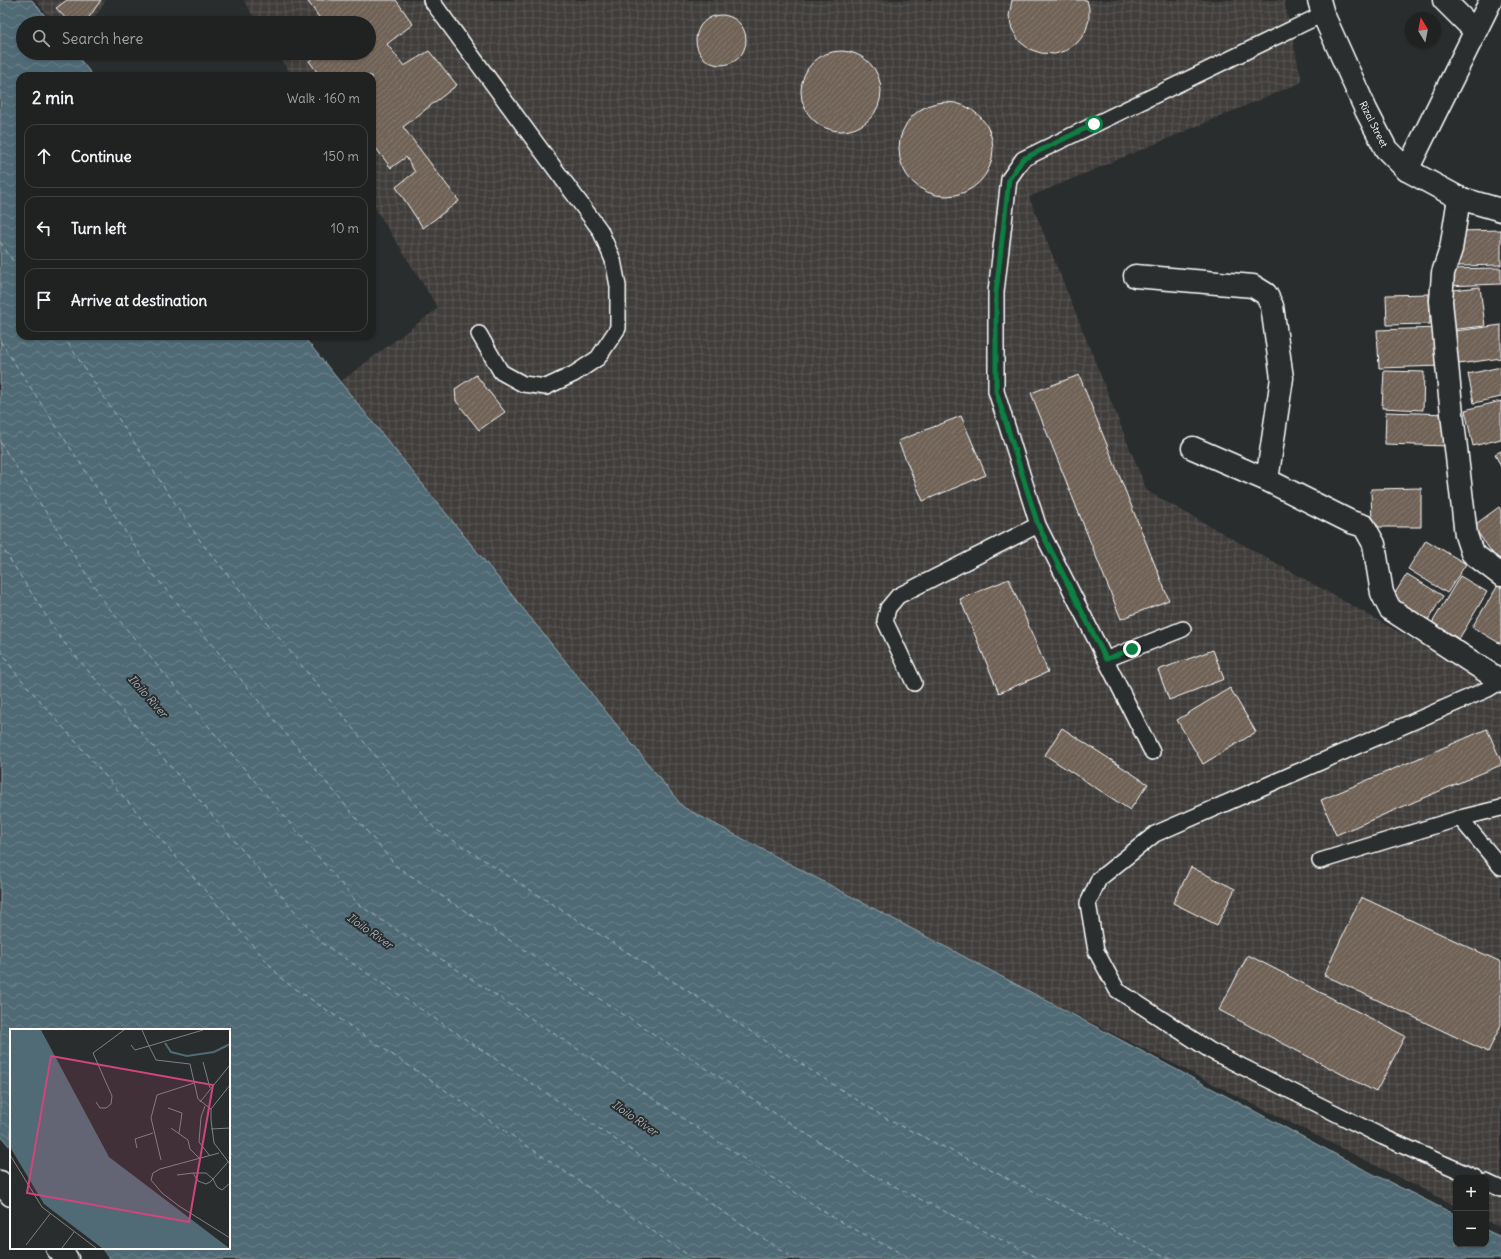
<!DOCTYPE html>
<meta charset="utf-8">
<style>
:root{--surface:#202222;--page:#2d2f2f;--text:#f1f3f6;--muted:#a2a4a5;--line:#3d3f40}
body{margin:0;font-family:Delius,sans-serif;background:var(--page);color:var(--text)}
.controls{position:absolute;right:12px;bottom:12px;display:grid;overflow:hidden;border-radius:8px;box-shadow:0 1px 3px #0004}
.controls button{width:36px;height:36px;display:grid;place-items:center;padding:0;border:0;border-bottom:1px solid var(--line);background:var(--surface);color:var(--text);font:20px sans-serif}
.compass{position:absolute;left:1405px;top:12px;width:36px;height:36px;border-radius:50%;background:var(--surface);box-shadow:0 1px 3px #0004;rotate:350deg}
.stop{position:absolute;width:12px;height:12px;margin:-9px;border:3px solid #0b8043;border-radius:50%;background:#fff}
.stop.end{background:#0b8043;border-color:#fff;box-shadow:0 1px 4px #0008}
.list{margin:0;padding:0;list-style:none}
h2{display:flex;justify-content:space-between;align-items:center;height:52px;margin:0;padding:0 16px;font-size:17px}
h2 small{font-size:13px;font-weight:400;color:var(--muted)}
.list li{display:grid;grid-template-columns:26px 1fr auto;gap:12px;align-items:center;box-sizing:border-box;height:64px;margin:0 8px 8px;padding:0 8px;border:1px solid var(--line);border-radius:12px}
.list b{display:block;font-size:15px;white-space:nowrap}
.list em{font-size:13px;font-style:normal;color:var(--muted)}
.icon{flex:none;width:22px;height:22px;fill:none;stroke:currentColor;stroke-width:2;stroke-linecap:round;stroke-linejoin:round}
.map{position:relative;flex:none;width:1501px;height:1259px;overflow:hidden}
.search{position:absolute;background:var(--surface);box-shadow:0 1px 3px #0004;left:16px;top:16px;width:360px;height:44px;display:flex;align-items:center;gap:10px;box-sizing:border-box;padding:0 14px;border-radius:22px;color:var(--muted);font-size:15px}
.panel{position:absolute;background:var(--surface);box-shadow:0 1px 3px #0004;left:16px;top:72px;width:360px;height:268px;border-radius:12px}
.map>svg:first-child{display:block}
</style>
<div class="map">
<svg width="1501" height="1259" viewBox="0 0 1501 1259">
<defs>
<pattern id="industrial-grid" width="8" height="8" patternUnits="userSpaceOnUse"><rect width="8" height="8" fill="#3f3d3a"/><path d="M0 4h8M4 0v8" fill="none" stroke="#5c5a58"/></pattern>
<pattern id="water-waves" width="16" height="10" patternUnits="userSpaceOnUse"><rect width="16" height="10" fill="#506b75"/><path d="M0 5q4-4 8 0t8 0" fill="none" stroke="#6a818a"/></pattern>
<pattern id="building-hatch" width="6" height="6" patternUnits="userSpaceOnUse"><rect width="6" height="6" fill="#6f6256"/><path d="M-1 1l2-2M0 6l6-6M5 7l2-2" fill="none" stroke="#857a6f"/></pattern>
</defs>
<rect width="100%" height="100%" fill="#2a2d2e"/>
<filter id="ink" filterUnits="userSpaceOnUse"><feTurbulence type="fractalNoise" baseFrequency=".025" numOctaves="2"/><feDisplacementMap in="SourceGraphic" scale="8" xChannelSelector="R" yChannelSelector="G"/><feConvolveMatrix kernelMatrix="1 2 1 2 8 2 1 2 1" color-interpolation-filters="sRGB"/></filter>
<g filter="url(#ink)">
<path fill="url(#industrial-grid)" d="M 36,0 L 106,0 L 91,23 L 53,23 Z
M 246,0 L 1284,0 L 1302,82 L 1029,197 L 1147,491 L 1501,689 L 1501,1228 L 1486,1221 L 1486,1178 L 1456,1178 L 1456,1206 L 1021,987 L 683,807 L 510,593 L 311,404 L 438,308 L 372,203 L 372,76 L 292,76 L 277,53 L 369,53 L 369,23 L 258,23 L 244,1 Z"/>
<path fill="url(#water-waves)" stroke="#96a6ac" d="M 0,0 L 32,0 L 51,23 L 23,23 L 23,53 L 75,53 L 93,76 L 20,76 L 20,336 L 303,336 L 683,807 L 1365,1170 L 1456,1215 L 1456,1244 L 1486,1244 L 1486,1230 L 1501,1237 L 1501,1259 L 111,1259 L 101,1248 L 229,1248 L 229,1030 L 11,1030 L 11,1148 L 0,1135 Z"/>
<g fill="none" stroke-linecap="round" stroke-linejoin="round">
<path stroke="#a8b5ba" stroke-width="1" stroke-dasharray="5 4" stroke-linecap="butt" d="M 0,242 L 20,271
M 63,336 L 201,542 L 434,828 L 887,1119 L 1171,1259
M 0,341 L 154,575 L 396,866 L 862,1170 L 1040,1259
M 0,442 L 108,607 L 359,905 L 837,1220 L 912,1259
M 0,544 L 61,639 L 322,943 L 794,1259
M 0,649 L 14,671 L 284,981 L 694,1259"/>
</g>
<path fill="url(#building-hatch)" stroke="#fff" d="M 67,0 L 101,0 L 85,23 L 70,23 L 56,8 Z
M 307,0 L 396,0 L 413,24 L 387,44 L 404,66 L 429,51 L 457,85 L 403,127 L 459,201 L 423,228 L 396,187 L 415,172 L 406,157 L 391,168 L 372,143 L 372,76 L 320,76 L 309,61 L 320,53 L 369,53 L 369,23 L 323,23 Z
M 1012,0 L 1087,0 L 1089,8 L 1089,20 L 1085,33 L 1078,42 L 1067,50 L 1055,54 L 1041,53 L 1029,49 L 1019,41 L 1012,29 L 1009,16 Z
M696 40a25 25 0 1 1 50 0a25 25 0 1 1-50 0Z
M801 91a40 40 0 1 1 80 0a40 40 0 1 1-80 0Z
M899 149a47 47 0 1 1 94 0a47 47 0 1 1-94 0Z
M 1501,230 L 1501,265 L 1459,266 L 1459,231 Z
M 1501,268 L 1501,284 L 1446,286 L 1446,269 Z
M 1480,287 L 1485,326 L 1449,330 L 1444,291 Z
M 1429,294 L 1430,324 L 1387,325 L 1386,295 Z
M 1501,325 L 1501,358 L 1452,365 L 1448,332 Z
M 1440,328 L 1441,366 L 1379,368 L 1377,330 Z
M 1501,367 L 1501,397 L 1474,403 L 1468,374 Z
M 1384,371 L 1424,372 L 1423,410 L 1382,408 Z
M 476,375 L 505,412 L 479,430 L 456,401 L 455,389 Z
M 1079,375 L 1169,600 L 1121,619 L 1031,393 Z
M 1501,401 L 1501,439 L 1473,446 L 1465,410 Z
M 1386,412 L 1449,414 L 1448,446 L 1385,444 Z
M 961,416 L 986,475 L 923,501 L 898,441 Z
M 1501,451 L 1501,467 L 1495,454 Z
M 1421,488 L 1421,527 L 1372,527 L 1371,489 Z
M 1499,507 L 1501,510 L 1501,565 L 1473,526 Z
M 1426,540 L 1466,564 L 1447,593 L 1408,569 Z
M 1407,574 L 1443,596 L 1426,623 L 1390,601 Z
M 1460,576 L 1487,592 L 1459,639 L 1432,623 Z
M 1009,579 L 1048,672 L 999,693 L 960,599 Z
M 1499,584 L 1501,585 L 1501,644 L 1472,627 Z
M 1213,650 L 1224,679 L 1169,700 L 1158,670 Z
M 1230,688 L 1256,732 L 1203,764 L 1177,720 Z
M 1062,728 L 1148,784 L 1130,810 L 1045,755 Z
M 1487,729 L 1501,761 L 1501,765 L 1336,835 L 1321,800 Z
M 1191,867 L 1235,889 L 1217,925 L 1173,903 Z
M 1361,897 L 1501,962 L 1501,1025 L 1488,1052 L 1324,975 Z
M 1248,955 L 1405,1036 L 1376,1092 L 1219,1010 Z"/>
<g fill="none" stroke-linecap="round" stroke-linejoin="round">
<defs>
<path id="lane" d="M 431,0 L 600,230 L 613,260 L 618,286 L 618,328 L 598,358 L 574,374 L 546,387 L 523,384 L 501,372 L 479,334
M 1107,659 L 1183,629
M 914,683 L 885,621 L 888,608 L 898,596 L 1038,525
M 1152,752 L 1038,525 L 996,391 L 996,292 L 1009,179 L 1023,159 L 1323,14
M 1501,808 L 1460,818 L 1501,867
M 1320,861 L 1460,818
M 1476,1178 L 1383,1137 L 1211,1051 L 1117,990 L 1096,951 L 1088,903 L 1099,879 L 1155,834 L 1488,689 L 1501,681
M 1486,1182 L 1501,1189"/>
<path id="street" d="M 1444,0 L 1475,31
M 1407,170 L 1491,0
M 1459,198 L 1451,249 L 1443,273 L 1441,301 L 1450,396 L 1466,535 L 1472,553 L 1501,575
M 1135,276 L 1253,286 L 1266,294 L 1272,306 L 1282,378 L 1267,480
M 1193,448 L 1267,480 L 1351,522 L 1364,526 L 1374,544 L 1382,593 L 1390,609 L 1501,681"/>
<path id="secondary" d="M 1319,0 L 1323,14 L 1366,110 L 1386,149 L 1407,170 L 1459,198 L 1501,210
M 0,1182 L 11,1195
M 57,1248 L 67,1259"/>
</defs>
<use href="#lane" stroke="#fff" stroke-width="18"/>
<use href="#street" stroke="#fff" stroke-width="25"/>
<use href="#secondary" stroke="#fff" stroke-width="25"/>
<use href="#lane" stroke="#2a2d2e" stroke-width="15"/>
<use href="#street" stroke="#2a2d2e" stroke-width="22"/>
<use href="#secondary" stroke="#2a2d2e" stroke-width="22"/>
</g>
</g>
<g fill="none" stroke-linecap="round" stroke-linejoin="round" filter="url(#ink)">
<path stroke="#0b8043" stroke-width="5" d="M 1094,124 L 1023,159 L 1009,179 L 996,292 L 996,391 L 1038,525 L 1106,659 L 1132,649"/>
</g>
<g text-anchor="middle" stroke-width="4" stroke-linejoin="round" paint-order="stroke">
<g font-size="10" fill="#fff" stroke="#2a2d2e">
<text transform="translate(1374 124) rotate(63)" y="4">Rizal Street</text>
</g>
<g font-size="11" font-style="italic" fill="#a8b5ba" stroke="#2a2d2e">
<text transform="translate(148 696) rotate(48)" y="4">Iloilo River</text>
<text transform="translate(370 931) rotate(35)" y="4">Iloilo River</text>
<text transform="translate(635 1118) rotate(35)" y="4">Iloilo River</text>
</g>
</g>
<g transform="translate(10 1029)">
<rect width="220" height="220" fill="#2a2d2e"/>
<path d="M 0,1 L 31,1 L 99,128 L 219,219 L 92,219 L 34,175 L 0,118 Z" fill="#506b75"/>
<path fill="none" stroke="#506b75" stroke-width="2" d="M 1,1 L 41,95 L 62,132 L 108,176 L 166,219M 7,1 L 46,93 L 67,129 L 112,171 L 177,219M 13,1 L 52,90 L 72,125 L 115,166 L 189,219M 0,14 L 35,98 L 58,136 L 104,181 L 155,219M 155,14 L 161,23 L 177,27 L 204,23 L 220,15M 0,29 L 29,100 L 53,139 L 101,186 L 144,219"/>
<path fill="none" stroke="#7f8182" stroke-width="1" d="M 132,1 L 139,17 L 193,1M 121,16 L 125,21 L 139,17 L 146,31 L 180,35 L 188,70 L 201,80M 193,33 L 200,59M 220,56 L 201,80 L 201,91 L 204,114 L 220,135M 86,73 L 90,79 L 96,79 L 101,75 L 102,67 L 83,24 L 114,1M 190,73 L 220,36M 195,77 L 191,88 L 189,113 L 200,127M 158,79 L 172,84 L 169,104M 220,91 L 220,104M 161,99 L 178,111 L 180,120 L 190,130M 201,100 L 220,99M 127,119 L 125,110 L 143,104M 209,124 L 150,140 L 143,144 L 141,151 L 152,164 L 169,177 L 220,209M 0,126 L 32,178 L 86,219M 151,131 L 141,89 L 147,66 L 184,54M 218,133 L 203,150 L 200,153 L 196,155 L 188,152 L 183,144 L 196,144 L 203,150 L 207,158 L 212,161 L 220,154M 167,146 L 183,144M 16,216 L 40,185M 52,219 L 64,203"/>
<path fill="#ce467c" fill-opacity="0.15" stroke="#ce467c" stroke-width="2" d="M 41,27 L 203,56 L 179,193 L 17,164 Z"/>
<rect width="220" height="220" fill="none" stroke="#fff" stroke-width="2"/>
</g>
</svg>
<div class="controls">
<button>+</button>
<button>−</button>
</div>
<svg class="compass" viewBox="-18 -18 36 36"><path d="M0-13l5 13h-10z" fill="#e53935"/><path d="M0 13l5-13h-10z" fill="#a2a4a5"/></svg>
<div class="stop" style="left:1094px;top:124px"></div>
<div class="stop end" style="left:1132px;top:649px"></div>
<div class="search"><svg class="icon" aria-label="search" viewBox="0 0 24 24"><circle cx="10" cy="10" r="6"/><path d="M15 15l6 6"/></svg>Search here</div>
<section class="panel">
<h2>2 min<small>Walk · 160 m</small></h2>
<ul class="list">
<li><svg class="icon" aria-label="ahead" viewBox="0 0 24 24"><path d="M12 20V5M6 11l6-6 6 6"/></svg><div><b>Continue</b></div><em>150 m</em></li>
<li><svg class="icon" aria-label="left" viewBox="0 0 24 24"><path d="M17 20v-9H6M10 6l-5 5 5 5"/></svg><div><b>Turn left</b></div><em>10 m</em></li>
<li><svg class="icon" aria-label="arrive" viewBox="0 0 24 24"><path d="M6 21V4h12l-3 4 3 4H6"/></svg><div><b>Arrive at destination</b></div></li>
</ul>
</section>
</div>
